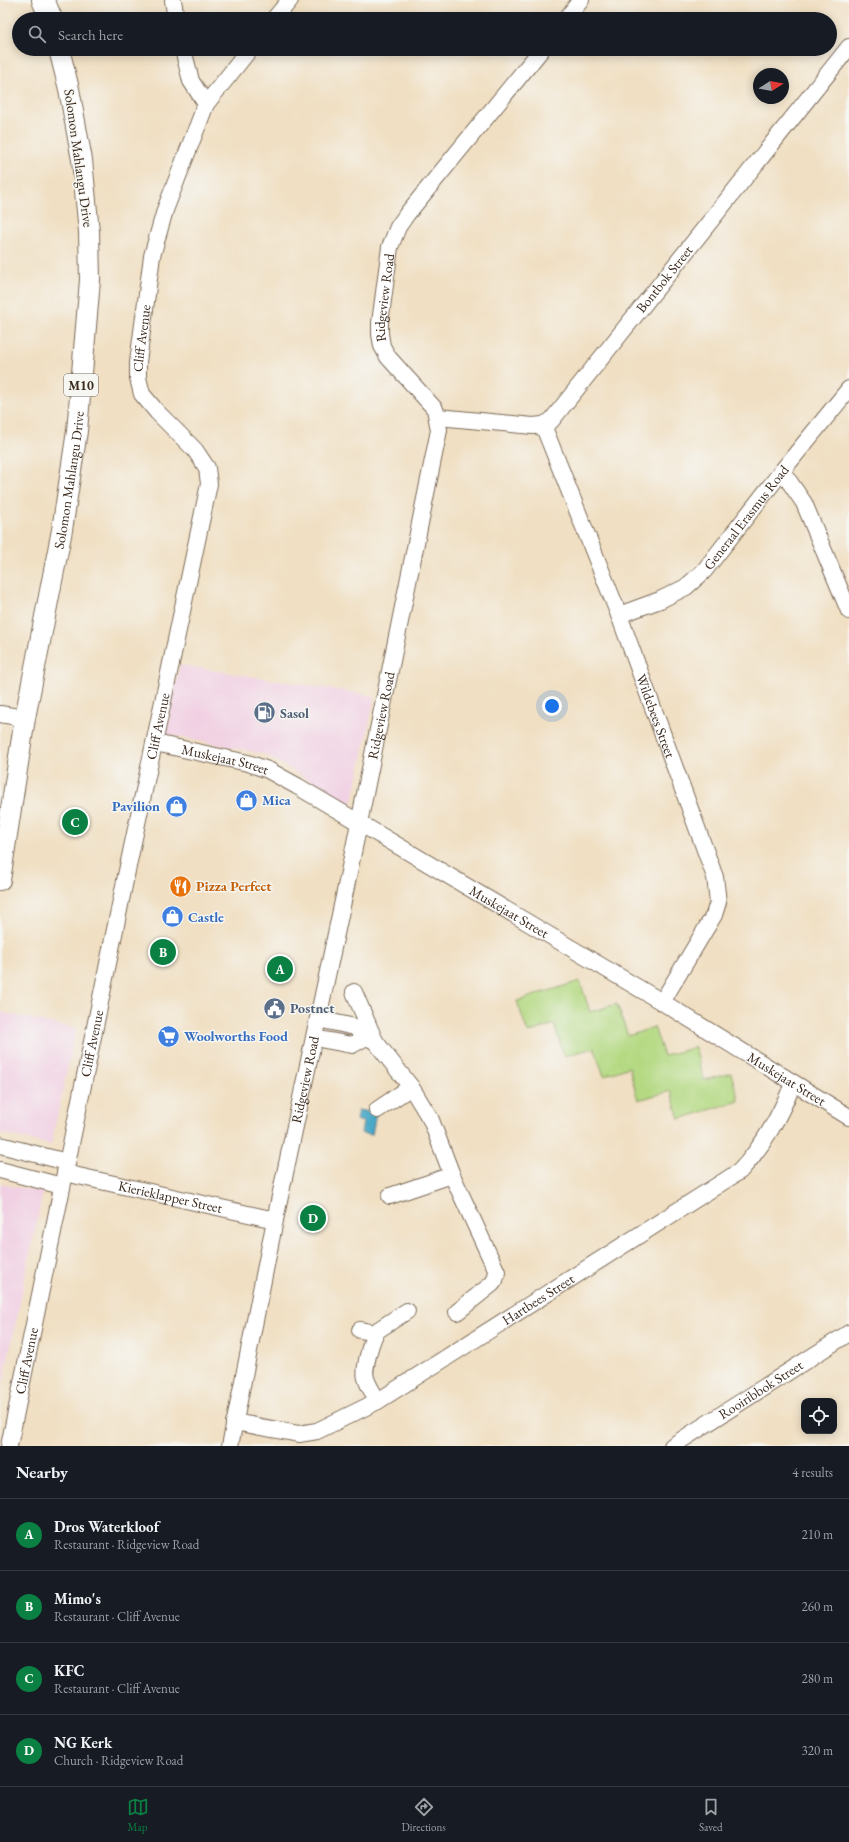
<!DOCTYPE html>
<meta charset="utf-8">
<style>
:root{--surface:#171b24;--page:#242831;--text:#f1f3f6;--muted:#9ea1a6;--line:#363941;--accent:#0b8043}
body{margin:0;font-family:"EB Garamond",serif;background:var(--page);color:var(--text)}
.controls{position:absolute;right:12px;bottom:12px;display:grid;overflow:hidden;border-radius:8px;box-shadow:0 2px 10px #0003}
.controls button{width:36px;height:36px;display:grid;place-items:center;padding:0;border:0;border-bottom:1px solid var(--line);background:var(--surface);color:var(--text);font:20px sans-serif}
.compass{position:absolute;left:753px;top:68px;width:36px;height:36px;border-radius:50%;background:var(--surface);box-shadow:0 2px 10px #0003;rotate:79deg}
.you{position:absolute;left:552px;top:706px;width:14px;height:14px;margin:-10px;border:3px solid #fff;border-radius:50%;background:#1a73e8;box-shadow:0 0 0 6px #1a73e833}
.badge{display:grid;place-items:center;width:26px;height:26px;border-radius:50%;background:var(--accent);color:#fff;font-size:13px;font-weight:700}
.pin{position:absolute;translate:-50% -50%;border:2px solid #fff;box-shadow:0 1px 4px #0006}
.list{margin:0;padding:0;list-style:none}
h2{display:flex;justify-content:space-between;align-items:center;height:52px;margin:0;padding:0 16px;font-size:17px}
h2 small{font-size:13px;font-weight:400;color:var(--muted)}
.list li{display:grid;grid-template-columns:26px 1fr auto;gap:12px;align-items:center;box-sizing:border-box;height:72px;padding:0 16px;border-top:1px solid var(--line)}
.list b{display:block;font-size:15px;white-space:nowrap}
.list p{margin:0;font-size:13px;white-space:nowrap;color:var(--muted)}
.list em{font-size:13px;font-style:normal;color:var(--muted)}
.icon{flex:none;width:22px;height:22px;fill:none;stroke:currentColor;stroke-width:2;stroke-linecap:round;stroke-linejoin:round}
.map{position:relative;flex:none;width:849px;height:1446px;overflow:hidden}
.search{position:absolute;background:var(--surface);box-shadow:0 2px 10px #0003;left:12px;right:12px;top:12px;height:44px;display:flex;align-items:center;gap:10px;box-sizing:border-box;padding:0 14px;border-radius:22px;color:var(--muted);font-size:15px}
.sheet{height:340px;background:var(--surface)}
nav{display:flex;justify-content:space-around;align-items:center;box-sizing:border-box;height:56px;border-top:1px solid var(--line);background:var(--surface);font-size:11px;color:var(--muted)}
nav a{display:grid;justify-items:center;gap:2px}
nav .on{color:var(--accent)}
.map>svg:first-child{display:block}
</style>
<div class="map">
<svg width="849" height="1446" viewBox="0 0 849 1446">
<rect width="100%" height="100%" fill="#f6f6f2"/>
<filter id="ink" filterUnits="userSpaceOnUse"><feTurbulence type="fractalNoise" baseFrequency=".025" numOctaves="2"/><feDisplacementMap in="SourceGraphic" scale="8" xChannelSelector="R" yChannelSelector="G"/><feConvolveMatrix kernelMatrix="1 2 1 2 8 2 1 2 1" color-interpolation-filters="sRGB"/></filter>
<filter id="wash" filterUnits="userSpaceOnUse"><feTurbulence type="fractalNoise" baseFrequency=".012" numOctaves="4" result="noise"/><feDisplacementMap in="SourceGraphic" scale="16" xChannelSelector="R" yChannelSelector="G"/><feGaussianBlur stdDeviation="0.9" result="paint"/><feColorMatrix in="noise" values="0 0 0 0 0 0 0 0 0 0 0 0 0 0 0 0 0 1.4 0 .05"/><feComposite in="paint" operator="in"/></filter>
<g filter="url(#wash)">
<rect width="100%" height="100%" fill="#f0dfc2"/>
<path fill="#f1d0e3" d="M 180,665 L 375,696 L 352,805 L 264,754 L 165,734 Z
M 0,1012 L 76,1029 L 51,1145 L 0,1133 Z
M 0,1184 L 43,1192 L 0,1398 Z"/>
<path fill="#b4d982" stroke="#788250" d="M 580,981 L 590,1012 L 617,1004 L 628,1036 L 654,1027 L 664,1056 L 695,1047 L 704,1080 L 731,1073 L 739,1101 L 679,1119 L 671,1091 L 638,1100 L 629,1067 L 604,1076 L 594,1048 L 564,1056 L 554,1024 L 528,1033 L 517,1001 Z"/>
<path fill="#48a9c7" stroke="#426a72" d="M 358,1110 L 376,1113 L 372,1135 L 361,1133 L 363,1122 L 356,1120 Z"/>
</g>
<g filter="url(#ink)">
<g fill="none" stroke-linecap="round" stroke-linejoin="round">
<defs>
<g id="minor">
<path d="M 173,0 L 176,19"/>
<path d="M 274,19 L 290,0"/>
<path d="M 566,19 L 581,0"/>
<path d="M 183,49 L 191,81 L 206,104"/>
<path id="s1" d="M 438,417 L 533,426 L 543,425 L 551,421 L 849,47"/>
<path id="s2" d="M 543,425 L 619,615 L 715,877 L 718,902 L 714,915 L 662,1002"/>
<path d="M 782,471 L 804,503 L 849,611"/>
<path id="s3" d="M 619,615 L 660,600 L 686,587 L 704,571 L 782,471 L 849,389"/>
<path d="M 0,714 L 25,718"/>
<path id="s4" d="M 155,743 L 248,763 L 268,770 L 297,786 L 662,1002 L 849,1117"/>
<path d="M 354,992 L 375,1041"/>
<path d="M 318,1019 L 355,1027 L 366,1037 L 375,1041 L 411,1087 L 431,1120 L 452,1175 L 497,1272 L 495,1280 L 492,1284 L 457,1312"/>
<path d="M 314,1038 L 352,1045 L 366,1037"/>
<path d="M 377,1110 L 411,1087"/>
<path d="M 0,1145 L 67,1162"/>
<path d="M 0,1170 L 62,1186"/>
<path id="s5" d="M 65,1173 L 275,1220"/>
<path d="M 390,1196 L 452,1175"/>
<path d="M 360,1330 L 375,1333"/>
<path d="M 378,1401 C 374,1394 368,1386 366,1378 C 363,1370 372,1335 378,1330 L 407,1311"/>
<path id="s6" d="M 234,1422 L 299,1434 L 317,1431 L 378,1401 L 740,1171 C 764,1145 779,1117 793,1084"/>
<path id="s7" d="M 9,1446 L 127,871 L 209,484 L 207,468 L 195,450 L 157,412 L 142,394 L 138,378 L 138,362 L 152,256 L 165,210 L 206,104 L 250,49"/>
<path id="s8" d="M 230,1446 L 275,1220 L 346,887 L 439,430 L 435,409 L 388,357 L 382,346 L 380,334 L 380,323 L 390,247 L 398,227 L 407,214 L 542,49"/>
<path id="s9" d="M 672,1446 L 849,1333"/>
</g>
<g id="major">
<path id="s10" d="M 0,880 L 25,718 L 62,530 L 77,431 L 90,280 L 89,232 L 82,160 L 69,89 L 59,49"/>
</g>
<path id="highway" d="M 43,0 L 50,16"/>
</defs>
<use href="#minor" stroke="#7a6957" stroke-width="18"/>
<use href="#major" stroke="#7a6957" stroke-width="22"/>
<use href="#highway" stroke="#7a6957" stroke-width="24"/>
<use href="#minor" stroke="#fff" stroke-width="16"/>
<use href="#major" stroke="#fff" stroke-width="20"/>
<use href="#highway" stroke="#fff" stroke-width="22"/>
</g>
</g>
<defs>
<symbol id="fuel-disc" viewBox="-11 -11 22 22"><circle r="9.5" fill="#5c6f8a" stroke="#f6f6f2"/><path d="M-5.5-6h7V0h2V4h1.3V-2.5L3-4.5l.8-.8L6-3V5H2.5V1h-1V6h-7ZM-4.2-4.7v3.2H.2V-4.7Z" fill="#fff"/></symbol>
<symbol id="shop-disc" viewBox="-11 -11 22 22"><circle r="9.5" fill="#3f7fe0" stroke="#f6f6f2"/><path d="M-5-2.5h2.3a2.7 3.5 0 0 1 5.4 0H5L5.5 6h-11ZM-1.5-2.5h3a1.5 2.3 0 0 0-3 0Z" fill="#fff"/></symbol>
<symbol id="restaurant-disc" viewBox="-11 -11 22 22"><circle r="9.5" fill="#e8710a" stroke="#f6f6f2"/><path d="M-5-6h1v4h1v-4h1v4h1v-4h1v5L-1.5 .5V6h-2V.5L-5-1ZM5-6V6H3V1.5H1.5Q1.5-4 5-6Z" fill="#fff"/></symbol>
<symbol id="civic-disc" viewBox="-11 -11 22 22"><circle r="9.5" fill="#5c6f8a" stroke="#f6f6f2"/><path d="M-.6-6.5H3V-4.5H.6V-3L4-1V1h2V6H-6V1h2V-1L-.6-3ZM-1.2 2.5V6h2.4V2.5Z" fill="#fff"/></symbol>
<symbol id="supermarket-disc" viewBox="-11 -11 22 22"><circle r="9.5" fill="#3f7fe0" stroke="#f6f6f2"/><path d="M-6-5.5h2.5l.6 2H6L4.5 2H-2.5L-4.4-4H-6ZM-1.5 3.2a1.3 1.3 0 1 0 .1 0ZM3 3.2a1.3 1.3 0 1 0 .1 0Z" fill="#fff"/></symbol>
</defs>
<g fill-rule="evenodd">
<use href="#fuel-disc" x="252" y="700" width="25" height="25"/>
<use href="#shop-disc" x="234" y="788" width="25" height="25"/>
<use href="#shop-disc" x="164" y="794" width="25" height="25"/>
<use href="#restaurant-disc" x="168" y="874" width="25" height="25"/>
<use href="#shop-disc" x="160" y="904" width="25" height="25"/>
<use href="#civic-disc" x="262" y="996" width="25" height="25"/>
<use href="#supermarket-disc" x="156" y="1024" width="25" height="25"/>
</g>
<g text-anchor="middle" stroke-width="3" stroke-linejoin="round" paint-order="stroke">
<rect fill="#f6f6f2" stroke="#73675e" stroke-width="1" x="64" y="374" width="34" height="22" rx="3"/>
<g font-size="13" font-weight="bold" fill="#3b2a1e">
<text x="81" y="390">M10</text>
</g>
<g font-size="14" fill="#3b2a1e" stroke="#f6f6f2">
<text transform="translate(79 158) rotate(82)" y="5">Solomon Mahlangu Drive</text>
<text dy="5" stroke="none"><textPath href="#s1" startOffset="296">Bontbok Street</textPath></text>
<text dy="5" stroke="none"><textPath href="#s8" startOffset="1190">Ridgeview Road</textPath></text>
<text dy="5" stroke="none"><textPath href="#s7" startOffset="1154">Cliff Avenue</textPath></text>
<text dy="5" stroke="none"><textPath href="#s10" startOffset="406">Solomon Mahlangu Drive</textPath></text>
<text dy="5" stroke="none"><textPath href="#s3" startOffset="165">Generaal Erasmus Road</textPath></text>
<text dy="5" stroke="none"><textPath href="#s8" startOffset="746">Ridgeview Road</textPath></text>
<text dy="5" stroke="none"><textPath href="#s2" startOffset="312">Wildebees Street</textPath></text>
<text dy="5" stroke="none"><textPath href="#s7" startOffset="735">Cliff Avenue</textPath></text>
<text dy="5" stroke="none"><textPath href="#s4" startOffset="72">Muskejaat Street</textPath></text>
<text dy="5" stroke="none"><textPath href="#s4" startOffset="396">Muskejaat Street</textPath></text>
<text dy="5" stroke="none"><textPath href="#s7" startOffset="411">Cliff Avenue</textPath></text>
<text dy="5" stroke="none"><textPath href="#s8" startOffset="374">Ridgeview Road</textPath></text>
<text dy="5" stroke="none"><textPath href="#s4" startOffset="720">Muskejaat Street</textPath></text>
<text dy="5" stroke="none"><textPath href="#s5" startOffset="108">Kierieklapper Street</textPath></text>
<text dy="5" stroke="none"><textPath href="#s6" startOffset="342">Hartbees Street</textPath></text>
<text dy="5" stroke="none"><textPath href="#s7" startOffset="87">Cliff Avenue</textPath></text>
<text dy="5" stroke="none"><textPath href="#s9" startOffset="105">Rooiribbok Street</textPath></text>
</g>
<g font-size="14" font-weight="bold" fill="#4e5e75" stroke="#f6f6f2" text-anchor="start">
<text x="280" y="718">Sasol</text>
<text x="290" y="1013">Postnet</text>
</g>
<g font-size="14" font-weight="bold" fill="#366cbe" stroke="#f6f6f2" text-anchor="start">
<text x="262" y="805">Mica</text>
<text x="160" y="811" text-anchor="end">Pavilion</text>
<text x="188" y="922">Castle</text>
<text x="184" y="1041">Woolworths Food</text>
</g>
<g font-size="14" font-weight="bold" fill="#c56008" stroke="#f6f6f2" text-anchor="start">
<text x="196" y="891">Pizza Perfect</text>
</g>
</g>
</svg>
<div class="controls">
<button><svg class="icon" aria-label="locate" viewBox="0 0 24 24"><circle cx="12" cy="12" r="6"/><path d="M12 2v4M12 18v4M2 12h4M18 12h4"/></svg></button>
</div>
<svg class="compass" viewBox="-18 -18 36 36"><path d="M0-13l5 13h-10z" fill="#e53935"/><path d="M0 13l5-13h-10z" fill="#9ea1a6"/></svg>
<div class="you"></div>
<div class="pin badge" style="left:280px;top:969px">A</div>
<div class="pin badge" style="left:163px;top:952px">B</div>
<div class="pin badge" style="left:75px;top:822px">C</div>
<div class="pin badge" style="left:313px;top:1218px">D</div>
<div class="search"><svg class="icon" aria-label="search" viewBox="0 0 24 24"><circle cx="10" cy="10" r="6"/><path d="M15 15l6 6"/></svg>Search here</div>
</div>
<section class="sheet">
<h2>Nearby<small>4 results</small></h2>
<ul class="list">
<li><span class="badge">A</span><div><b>Dros Waterkloof</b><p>Restaurant · Ridgeview Road</p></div><em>210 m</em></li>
<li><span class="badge">B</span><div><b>Mimo's</b><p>Restaurant · Cliff Avenue</p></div><em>260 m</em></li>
<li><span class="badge">C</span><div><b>KFC</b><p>Restaurant · Cliff Avenue</p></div><em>280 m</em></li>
<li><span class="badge">D</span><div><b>NG Kerk</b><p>Church · Ridgeview Road</p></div><em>320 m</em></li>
</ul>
</section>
<nav>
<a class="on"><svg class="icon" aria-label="map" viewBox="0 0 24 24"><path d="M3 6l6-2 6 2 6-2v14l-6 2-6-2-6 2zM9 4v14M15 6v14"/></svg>Map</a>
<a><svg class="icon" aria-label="directions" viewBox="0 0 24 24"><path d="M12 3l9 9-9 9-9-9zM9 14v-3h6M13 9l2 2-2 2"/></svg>Directions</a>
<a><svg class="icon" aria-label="saved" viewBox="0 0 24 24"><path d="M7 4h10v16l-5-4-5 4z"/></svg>Saved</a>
</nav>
